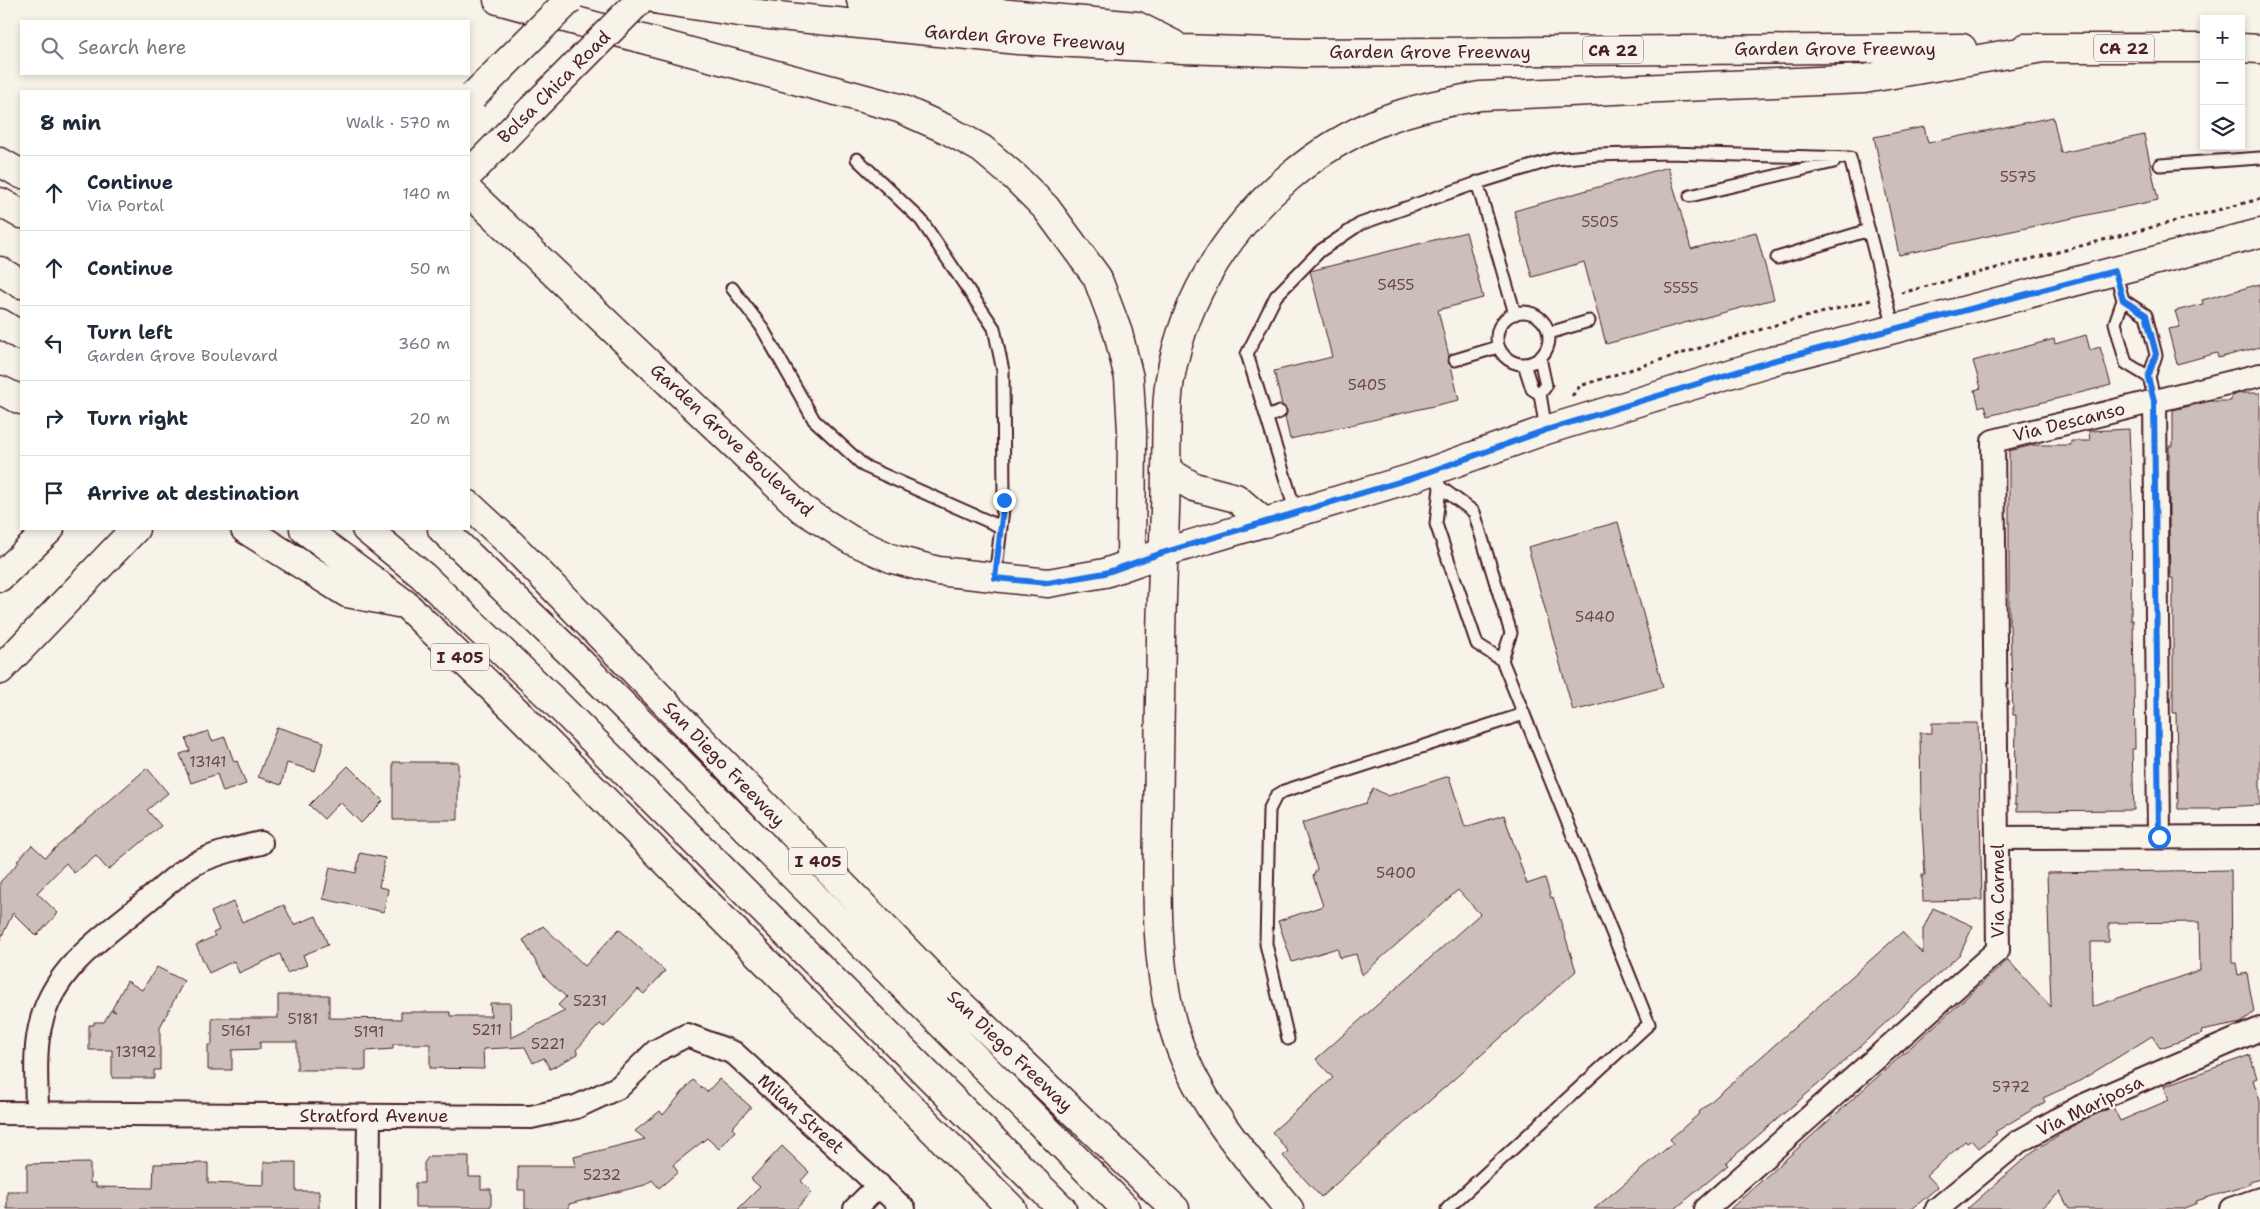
<!DOCTYPE html>
<meta charset="utf-8">
<style>
:root{--surface:#fff;--page:#f6f6f7;--text:#1f2937;--muted:#747a83;--line:#e0e1e3}
body{margin:0;font-family:"Shantell Sans",sans-serif;background:var(--page);color:var(--text)}
.controls{position:absolute;right:15px;top:15px;display:grid;overflow:hidden;border-radius:0px;box-shadow:0 2px 8px #0003}
.controls button{width:45px;height:45px;display:grid;place-items:center;padding:0;border:0;border-bottom:1px solid var(--line);background:var(--surface);color:var(--text);font:25px sans-serif}
.stop{position:absolute;width:15px;height:15px;margin:-11px;border:4px solid #1a73e8;border-radius:50%;background:#fff}
.stop.end{background:#1a73e8;border-color:#fff;box-shadow:0 1px 5px #0008}
.list{margin:0;padding:0;list-style:none}
h2{display:flex;justify-content:space-between;align-items:center;height:65px;margin:0;padding:0 20px;font-size:21px}
h2 small{font-size:16px;font-weight:400;color:var(--muted)}
.list li{display:grid;grid-template-columns:32px 1fr auto;gap:15px;align-items:center;box-sizing:border-box;height:75px;padding:0 20px;border-top:1px solid var(--line)}
.list b{display:block;font-size:19px;white-space:nowrap}
.list p{margin:0;font-size:16px;white-space:nowrap;color:var(--muted)}
.list em{font-size:16px;font-style:normal;color:var(--muted)}
.icon{flex:none;width:28px;height:28px;fill:none;stroke:currentColor;stroke-width:2;stroke-linecap:round;stroke-linejoin:round}
.map{position:relative;flex:none;width:2260px;height:1209px;overflow:hidden}
.search{position:absolute;background:var(--surface);box-shadow:0 2px 8px #0003;left:20px;top:20px;width:450px;height:55px;display:flex;align-items:center;gap:12px;box-sizing:border-box;padding:0 18px;border-radius:0px;color:var(--muted);font-size:19px}
.panel{position:absolute;background:var(--surface);box-shadow:0 2px 8px #0003;left:20px;top:90px;width:450px;height:440px;border-radius:0px}
.map>svg:first-child{display:block}
</style>
<div class="map">
<svg width="2260" height="1209" viewBox="0 0 2260 1209">
<rect width="100%" height="100%" fill="#f7f3e8"/>
<filter id="ink" filterUnits="userSpaceOnUse"><feTurbulence type="fractalNoise" baseFrequency=".02" numOctaves="2"/><feDisplacementMap in="SourceGraphic" scale="10" xChannelSelector="R" yChannelSelector="G"/><feConvolveMatrix kernelMatrix="1 2 1 2 8 2 1 2 1" color-interpolation-filters="sRGB"/></filter>
<g filter="url(#ink)">
<path fill="#ccbfb9" stroke="#4a1f2b" fill-rule="evenodd" d="M 2053,117 L 2061,153 L 2144,135 L 2158,200 L 1899,255 L 1874,137 L 1924,127 L 1928,143 Z
M 1668,167 L 1691,249 L 1756,232 L 1774,299 L 1606,344 L 1584,262 L 1532,277 L 1514,211 Z
M 1466,232 L 1483,298 L 1438,310 L 1449,356 L 1448,362 L 1451,366 L 1459,400 L 1290,439 L 1285,417 L 1287,410 L 1282,405 L 1274,371 L 1332,357 L 1310,271 Z
M 2260,284 L 2260,347 L 2218,358 L 2217,353 L 2177,364 L 2168,329 L 2180,327 L 2175,311 L 2203,304 L 2202,300 Z
M 2086,335 L 2090,350 L 2100,347 L 2111,385 L 1988,416 L 1985,405 L 1979,407 L 1975,390 L 1981,388 L 1973,361 L 2054,339 L 2055,344 Z
M 2241,393 L 2260,393 L 2260,805 L 2220,807 L 2220,809 L 2178,809 L 2176,713 L 2173,713 L 2173,578 L 2170,578 L 2169,522 L 2169,446 L 2173,446 L 2173,410 L 2211,401 L 2231,401 L 2231,396 Z
M 2129,429 L 2132,499 L 2131,620 L 2133,620 L 2135,746 L 2135,749 L 2132,749 L 2134,810 L 2017,811 L 2017,804 L 2015,804 L 2016,715 L 2013,715 L 2010,625 L 2009,625 L 2009,451 L 2033,445 L 2071,445 L 2071,441 L 2090,441 L 2089,431 Z
M 1618,522 L 1663,687 L 1573,711 L 1528,547 Z
M 1932,723 L 1978,723 L 1982,900 L 1923,901 L 1922,875 L 1925,875 L 1921,806 L 1920,733 L 1932,733 Z
M 277,727 L 324,742 L 315,771 L 287,763 L 281,785 L 258,777 Z
M 208,731 L 212,741 L 225,737 L 234,762 L 237,761 L 246,784 L 223,792 L 217,774 L 191,783 L 180,754 L 190,751 L 186,739 Z
M 393,762 L 458,762 L 458,820 L 393,820 Z
M 348,766 L 383,801 L 361,823 L 340,802 L 324,819 L 309,805 Z
M 147,768 L 168,793 L 147,810 L 161,826 L 108,870 L 96,856 L 74,873 L 66,863 L 37,893 L 58,913 L 36,936 L 13,913 L 0,940 L 0,882 L 19,862 L 17,861 L 32,845 L 45,857 Z
M 1449,776 L 1465,827 L 1504,815 L 1527,884 L 1545,878 L 1551,898 L 1553,897 L 1576,971 L 1321,1197 L 1283,1156 L 1288,1151 L 1272,1132 L 1333,1078 L 1316,1059 L 1480,914 L 1458,890 L 1362,975 L 1356,954 L 1340,958 L 1337,948 L 1292,962 L 1278,921 L 1323,906 L 1313,876 L 1317,869 L 1302,823 L 1366,803 L 1373,788 L 1388,796 Z
M 360,853 L 385,858 L 379,887 L 388,889 L 384,912 L 323,899 L 330,867 L 356,873 Z
M 2231,870 L 2232,963 L 2236,963 L 2238,975 L 2247,973 L 2254,1012 L 2241,1023 L 2201,1031 L 2202,1034 L 2160,1048 L 2152,1036 L 2078,1082 L 2043,1098 L 2045,1102 L 1995,1132 L 1997,1134 L 1979,1148 L 1972,1140 L 1967,1143 L 1965,1141 L 1927,1175 L 1938,1187 L 1912,1209 L 1730,1209 L 2008,960 L 2051,1007 L 2047,873 ZM 2199,922 L 2200,970 L 2092,1007 L 2091,942 L 2109,942 L 2109,923 Z
M 233,902 L 242,922 L 284,905 L 294,925 L 316,916 L 328,945 L 303,955 L 307,965 L 287,973 L 280,954 L 239,973 L 234,961 L 209,973 L 196,945 L 215,936 L 213,933 L 219,930 L 211,912 Z
M 1933,908 L 1973,926 L 1960,954 L 1829,1075 L 1734,1156 L 1726,1163 L 1728,1165 L 1675,1209 L 1594,1209 L 1673,1143 L 1670,1139 L 1700,1113 L 1699,1112 L 1902,932 L 1923,954 L 1923,929 Z
M 543,926 L 585,966 L 619,929 L 665,971 L 644,994 L 638,989 L 604,1027 L 600,1024 L 576,1050 L 578,1054 L 550,1069 L 544,1058 L 533,1063 L 525,1047 L 483,1049 L 484,1069 L 430,1068 L 430,1044 L 393,1044 L 393,1049 L 366,1051 L 366,1070 L 297,1070 L 297,1042 L 260,1042 L 260,1049 L 232,1050 L 232,1070 L 208,1070 L 208,1045 L 212,1045 L 212,1018 L 278,1018 L 278,995 L 329,995 L 329,1018 L 401,1019 L 401,1012 L 450,1012 L 450,1016 L 491,1016 L 490,1003 L 510,1003 L 511,1038 L 565,1011 L 558,1005 L 566,997 L 545,977 L 523,940 Z
M 157,967 L 184,981 L 160,1027 L 160,1070 L 154,1070 L 154,1078 L 112,1078 L 112,1050 L 89,1050 L 89,1025 L 94,1025 L 94,1022 L 104,1022 L 111,1010 L 116,1012 L 112,1009 L 127,981 L 142,990 Z
M 2250,1055 L 2257,1078 L 2253,1080 L 2260,1101 L 2260,1179 L 2249,1182 L 2250,1184 L 2239,1188 L 2196,1201 L 2197,1203 L 2182,1209 L 2069,1209 L 2060,1192 L 2041,1209 L 1967,1209 L 2032,1152 L 2081,1121 L 2113,1107 L 2120,1121 L 2169,1100 L 2164,1086 Z
M 719,1079 L 751,1107 L 732,1128 L 735,1131 L 719,1149 L 707,1138 L 673,1165 L 678,1172 L 659,1188 L 652,1180 L 645,1185 L 569,1204 L 569,1209 L 525,1209 L 525,1190 L 518,1190 L 518,1166 L 576,1166 L 574,1157 L 645,1139 L 635,1131 L 660,1111 L 663,1115 L 693,1080 L 707,1092 Z
M 782,1146 L 809,1172 L 801,1181 L 812,1192 L 796,1209 L 738,1209 L 760,1187 L 751,1179 Z
M 429,1156 L 469,1156 L 469,1177 L 481,1177 L 481,1189 L 491,1189 L 491,1207 L 415,1207 L 415,1183 L 424,1183 L 424,1163 Z
M 264,1162 L 296,1162 L 296,1191 L 319,1191 L 319,1209 L 7,1209 L 7,1191 L 27,1191 L 27,1164 L 90,1163 L 90,1183 L 96,1183 L 96,1187 L 153,1188 L 154,1164 L 208,1163 L 208,1183 L 264,1185 Z"/>
<g fill="none" stroke-linecap="round" stroke-linejoin="round">
<defs>
<path id="lane" d="M 857,159 L 921,220 L 994,328 L 1003,371 L 1004,500 L 1001,527
M 2160,165 L 2260,158
M 1477,182 L 1515,314
M 1690,196 L 1834,162
M 1777,258 L 1869,230
M 2115,271 L 2123,300 L 2115,323 L 2126,363 L 2149,377
M 732,288 L 761,326 L 814,420 L 864,466 L 1001,527 L 995,578
M 2123,300 L 2146,315 L 2156,355 L 2149,377 L 2155,401
M1497 338a26 26 0 1 1 52 0a26 26 0 1 1-52 0Z
M 1549,333 L 1589,321
M 1540,358 L 1546,386 L 1540,394 L 1546,430
M 1455,360 L 1498,347
M 1524,364 L 1532,389 L 1540,394
M 1267,417 L 1280,412
M 1434,471 L 1440,487 L 1436,524 L 1477,644 L 1502,660 L 1649,1024 L 1447,1209
M 1440,487 L 1474,512 L 1511,633 L 1502,660
M 1296,513 L 1247,354 L 1276,296 L 1320,251 L 1360,224 L 1474,184 L 1555,159 L 1596,155 L 1667,153 L 1850,158 L 1894,328
M 1288,1039 L 1266,944 L 1269,810 L 1276,796 L 1284,791 L 1524,714"/>
<path id="street" d="M 2155,401 L 2159,837
M 1997,838 L 2260,837
M 0,1113 L 531,1117 L 576,1107 L 619,1087 L 656,1051 L 687,1035 L 734,1053 L 904,1209
M 37,1114 C 37,1083 33,1049 42,1019 C 57,965 107,934 148,900 C 163,888 179,872 196,863 C 217,853 239,848 261,843
M 368,1209 L 369,1116
M 855,1209 L 879,1185
M 1706,1209 L 1998,950 L 1993,441 L 2260,375
M 1937,1209 L 2018,1142 L 2080,1107 L 2260,1029
M 2231,1209 L 2260,1199"/>
<path id="secondary" d="M 469,192 L 802,509 L 851,540 L 893,559 L 938,571 L 1048,583 L 1105,573 L 1162,553 L 1412,478 L 1546,430 L 1772,361 L 2260,233"/>
<path id="primary" d="M 469,174 L 532,109
M 0,577 L 50,529
M 0,670 L 135,529"/>
<path id="highway" d="M 498,0 L 899,108 L 946,129 L 982,149 L 1015,177 L 1046,208 L 1097,277 L 1118,333 L 1129,378 L 1132,431 L 1131,563
M 659,0 L 739,12 L 1018,40 L 1183,49 L 1303,53 L 1962,48
M 861,0 L 1137,26 L 1173,44
M 2025,48 L 2204,48
M 2241,48 L 2260,49
M 0,162 L 21,174
M 0,202 L 21,214
M 0,271 L 21,284
M 0,323 L 21,336
M 0,390 L 21,400
M 1166,470 L 1194,487 L 1236,498 L 1265,523
M 469,505 L 511,544 L 934,979 L 1175,1209
M 245,529 L 347,593 L 398,603
M 304,529 L 405,604 L 516,711 L 1012,1209
M 366,529 L 423,576 L 552,699 L 1062,1209
M 442,529 L 580,662 L 1126,1209
M 1289,1209 C 1243,1154 1193,1097 1173,1026 C 1155,960 1157,890 1158,822 C 1159,760 1160,699 1161,637 C 1162,582 1165,527 1166,472 C 1167,441 1165,409 1170,379 C 1177,339 1193,297 1215,262 C 1255,199 1315,147 1384,120 C 1415,108 1448,102 1480,96 L 1864,79 L 2043,48"/>
</defs>
<use href="#lane" stroke="#4a1f2b" stroke-width="15"/>
<use href="#street" stroke="#4a1f2b" stroke-width="26"/>
<use href="#secondary" stroke="#4a1f2b" stroke-width="31"/>
<use href="#primary" stroke="#4a1f2b" stroke-width="31"/>
<use href="#highway" stroke="#4a1f2b" stroke-width="31"/>
<path stroke="#4a1f2b" stroke-width="3" stroke-dasharray="4 4" stroke-linecap="butt" d="M 1901,293 L 2260,199
M 1572,396 L 1580,386 L 1654,362 L 1782,323 L 1871,300"/>
<use href="#lane" stroke="#f7f3e8" stroke-width="11"/>
<use href="#street" stroke="#f7f3e8" stroke-width="22"/>
<use href="#secondary" stroke="#f7f3e8" stroke-width="28"/>
<use href="#primary" stroke="#f7f3e8" stroke-width="28"/>
<use href="#highway" stroke="#f7f3e8" stroke-width="28"/>
<defs>
<path id="primary-bridge" d="M 473,96 L 569,0
M 532,109 L 640,0"/>
</defs>
<use href="#primary-bridge" stroke="#4a1f2b" stroke-width="31" stroke-linecap="butt"/>
<use href="#primary-bridge" stroke="#f7f3e8" stroke-width="28"/>
</g>
</g>
<g fill="none" stroke-linecap="round" stroke-linejoin="round" filter="url(#ink)">
<path stroke="#1a73e8" stroke-width="6" d="M 1004,500 L 995,578 L 1048,583 L 1105,573 L 1162,553 L 1412,478 L 1546,430 L 1772,361 L 2115,271 L 2123,300 L 2146,315 L 2156,354 L 2148,377 L 2154,401 L 2159,837"/>
</g>
<g text-anchor="middle" stroke-width="5" stroke-linejoin="round" paint-order="stroke">
<g font-size="15" fill="#6a474e">
<text x="2018" y="182">5575</text>
<text x="1600" y="227">5505</text>
<text x="1396" y="290">5455</text>
<text x="1681" y="293">5555</text>
<text x="1367" y="390">5405</text>
<text x="1595" y="622">5440</text>
<text x="208" y="767">13141</text>
<text x="1396" y="878">5400</text>
<text x="590" y="1006">5231</text>
<text x="303" y="1024">5181</text>
<text x="487" y="1035">5211</text>
<text x="236" y="1036">5161</text>
<text x="369" y="1037">5191</text>
<text x="548" y="1049">5221</text>
<text x="136" y="1057">13192</text>
<text x="2011" y="1092">5772</text>
<text x="602" y="1180">5232</text>
</g>
<g fill="#f7f3e8" stroke="#7e5f64" stroke-width="1">
<rect x="2094" y="34.5" width="60" height="27" rx="4"/>
<rect x="1583" y="36.5" width="60" height="27" rx="4"/>
<rect x="431" y="643.5" width="58" height="27" rx="4"/>
<rect x="789" y="847.5" width="58" height="27" rx="4"/>
</g>
<g font-size="16" font-weight="bold" fill="#4a1f2b">
<text x="2124" y="54">CA 22</text>
<text x="1613" y="56">CA 22</text>
<text x="460" y="663">I 405</text>
<text x="818" y="867">I 405</text>
</g>
<g font-size="18" fill="#4a1f2b" stroke="#f7f3e8">
<text transform="translate(1025 38) rotate(4)" y="6">Garden Grove Freeway</text>
<text x="1835" y="55">Garden Grove Freeway</text>
<text x="1430" y="58">Garden Grove Freeway</text>
<text transform="translate(554 87) rotate(-45)" y="6">Bolsa Chica Road</text>
<text transform="translate(2069 422) rotate(-14)" y="6">Via Descanso</text>
<text transform="translate(732 440) rotate(43)" y="6">Garden Grove Boulevard</text>
<text transform="translate(724 764) rotate(46)" y="6">San Diego Freeway</text>
<text transform="translate(1998 891) rotate(-90)" y="6">Via Carmel</text>
<text transform="translate(1010 1051) rotate(44)" y="6">San Diego Freeway</text>
<text transform="translate(2090 1106) rotate(-26)" y="6">Via Mariposa</text>
<text transform="translate(801 1114) rotate(42)" y="6">Milan Street</text>
<text x="374" y="1122">Stratford Avenue</text>
</g>
</g>
</svg>
<div class="controls">
<button>+</button>
<button>−</button>
<button><svg class="icon" aria-label="layers" viewBox="0 0 24 24"><path d="M12 4l9 5-9 5-9-5zM3 14l9 5 9-5"/></svg></button>
</div>
<div class="stop" style="left:2159px;top:837px"></div>
<div class="stop end" style="left:1004px;top:500px"></div>
<div class="search"><svg class="icon" aria-label="search" viewBox="0 0 24 24"><circle cx="10" cy="10" r="6"/><path d="M15 15l6 6"/></svg>Search here</div>
<section class="panel">
<h2>8 min<small>Walk · 570 m</small></h2>
<ul class="list">
<li><svg class="icon" aria-label="ahead" viewBox="0 0 24 24"><path d="M12 20V5M6 11l6-6 6 6"/></svg><div><b>Continue</b><p>Via Portal</p></div><em>140 m</em></li>
<li><svg class="icon" aria-label="ahead" viewBox="0 0 24 24"><path d="M12 20V5M6 11l6-6 6 6"/></svg><div><b>Continue</b></div><em>50 m</em></li>
<li><svg class="icon" aria-label="left" viewBox="0 0 24 24"><path d="M17 20v-9H6M10 6l-5 5 5 5"/></svg><div><b>Turn left</b><p>Garden Grove Boulevard</p></div><em>360 m</em></li>
<li><svg class="icon" aria-label="right" viewBox="0 0 24 24"><path d="M7 20v-9h11M14 6l5 5-5 5"/></svg><div><b>Turn right</b></div><em>20 m</em></li>
<li><svg class="icon" aria-label="arrive" viewBox="0 0 24 24"><path d="M6 21V4h12l-3 4 3 4H6"/></svg><div><b>Arrive at destination</b></div></li>
</ul>
</section>
</div>
